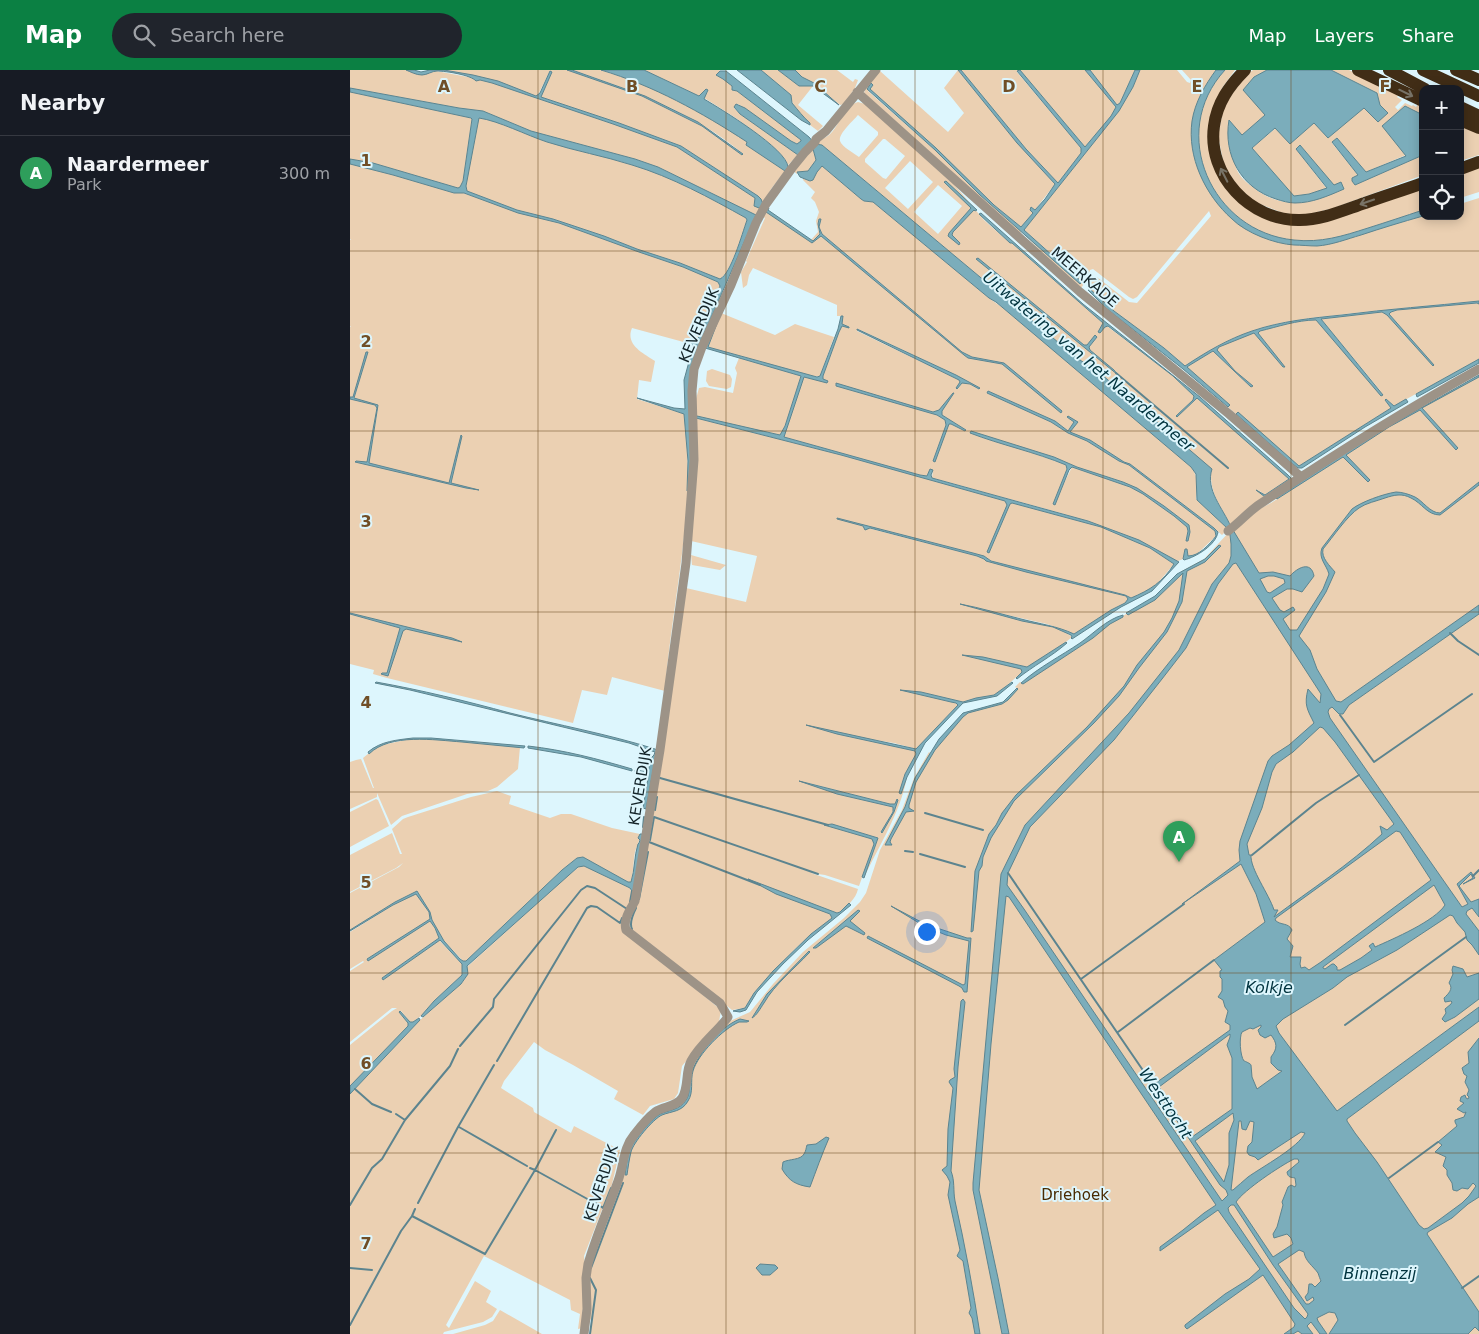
<!DOCTYPE html>
<meta charset="utf-8">
<style>
:root{--surface:#171b24;--page:#20242c;--text:#f1f3f6;--muted:#9ea1a6;--line:#363941;--accent:#0b8043}
body{margin:0;font-family:"DejaVu Sans",sans-serif;background:var(--page);color:var(--text)}
.controls{position:absolute;right:15px;top:15px;display:grid;overflow:hidden;border-radius:10px;box-shadow:0 2px 12px #0003}
.controls button{width:45px;height:45px;display:grid;place-items:center;padding:0;border:0;border-bottom:1px solid var(--line);background:var(--surface);color:var(--text);font:25px sans-serif}
.you{position:absolute;left:576px;top:861px;width:18px;height:18px;margin:-12px;border:4px solid #fff;border-radius:50%;background:#1a73e8;box-shadow:0 0 0 8px #1a73e833}
.badge{display:grid;place-items:center;width:32px;height:32px;border-radius:50%;background:var(--accent);color:#fff;font-size:16px;font-weight:700}
.pin{position:absolute;translate:-50% -41px;filter:drop-shadow(0 1px 2px #0008)}
.pin::after{content:'';position:absolute;top:26px;width:18px;height:15px;background:inherit;clip-path:polygon(0 0,100% 0,50% 100%)}
.list{margin:0;padding:0;list-style:none}
h2{display:flex;justify-content:space-between;align-items:center;height:65px;margin:0;padding:0 20px;font-size:21px}
h2 small{font-size:16px;font-weight:400;color:var(--muted)}
.list li{display:grid;grid-template-columns:32px 1fr auto;gap:15px;align-items:center;box-sizing:border-box;height:75px;padding:0 20px;border-top:1px solid var(--line)}
.list b{display:block;font-size:19px;white-space:nowrap}
.list p{margin:0;font-size:16px;white-space:nowrap;color:var(--muted)}
.list em{font-size:16px;font-style:normal;color:var(--muted)}
.icon{flex:none;width:28px;height:28px;fill:none;stroke:currentColor;stroke-width:2;stroke-linecap:round;stroke-linejoin:round}
.map{position:relative;flex:none;width:1129px;height:1264px;overflow:hidden}
header{display:flex;align-items:center;gap:30px;box-sizing:border-box;height:70px;padding:0 25px;background:var(--accent);color:#fff}
header strong{font-size:24px}
nav{display:flex;gap:28px;margin-inline-start:auto;font-size:18px}
.search{width:350px;height:45px;background:var(--page);display:flex;align-items:center;gap:12px;box-sizing:border-box;padding:0 18px;border-radius:28px;color:var(--muted);font-size:19px}
main{display:flex}
aside{flex:1;background:var(--surface)}
.map>svg:first-child{display:block}
</style>
<header>
<strong>Map</strong>
<div class="search"><svg class="icon" aria-label="search" viewBox="0 0 24 24"><circle cx="10" cy="10" r="6"/><path d="M15 15l6 6"/></svg>Search here</div>
<nav><a>Map</a><a>Layers</a><a>Share</a></nav>
</header>
<main>
<aside>
<h2>Nearby<small></small></h2>
<ul class="list">
<li><span class="badge" style="background:#2e9e5b">A</span><div><b>Naardermeer</b><p>Park</p></div><em>300 m</em></li>
</ul>
</aside>
<div class="map">
<svg width="1129" height="1264" viewBox="0 0 1129 1264">
<rect width="100%" height="100%" fill="#ddf6fd"/>
<path fill="#ebd0b2" fill-rule="evenodd" d="M 0,0 L 56,0 L 73,5 L 86,1 L 118,7 L 142,13 L 263,54 L 327,77 L 405,128 L 404,136 L 408,126 L 331,76 L 269,53 L 191,27 L 202,2 L 200,1 L 189,23 L 186,26 L 105,2 L 94,0 L 217,0 L 292,26 L 352,56 L 392,85 L 393,84 C 346,43 281,20 222,0 L 251,0 L 298,16 L 362,49 L 397,72 L 396,75 L 435,101 L 421,119 L 408,146 L 308,97 L 285,89 L 181,61 L 133,41 L 109,38 L 0,18 Z
M 294,0 L 370,0 L 367,5 L 373,9 L 382,16 L 381,18 L 387,21 L 451,70 L 451,71 L 448,74 L 441,71 L 388,34 L 384,38 L 390,44 L 448,85 L 438,95 C 430,75 374,40 354,28 L 358,21 L 356,19 L 349,26 Z
M 411,0 L 428,0 L 449,16 L 463,16 L 448,35 L 473,56 L 468,61 L 460,55 L 460,53 C 451,46 441,36 441,25 Z
M 445,0 L 487,0 L 503,12 L 505,9 L 508,10 L 505,18 L 494,34 L 490,35 L 464,14 L 452,7 Z
M 608,0 L 647,48 L 705,114 L 685,140 L 681,137 L 683,143 L 671,157 L 644,135 L 520,19 L 523,15 L 518,21 L 585,80 L 630,125 L 732,211 L 674,160 L 769,41 L 783,17 L 790,0 L 827,0 L 837,12 L 840,13 L 841,10 L 832,0 L 866,0 L 852,21 L 847,33 L 842,51 L 843,83 L 847,97 L 883,150 L 901,162 L 922,171 L 968,176 L 990,171 L 1073,146 L 1110,146 L 1110,134 L 1129,128 L 1129,231 C 1085,235 1040,239 996,244 C 965,248 932,250 902,261 C 878,269 856,282 835,296 L 814,278 L 764,241 L 740,219 L 737,218 L 744,207 L 747,207 L 779,232 L 787,233 L 861,146 L 859,141 L 787,227 L 783,229 L 779,227 L 743,199 L 740,200 L 737,210 L 731,218 L 727,218 L 672,162 L 667,164 L 514,24 L 515,17 L 530,1 L 598,62 L 614,43 L 594,18 Z
M 611,0 L 669,0 L 667,2 L 731,78 L 731,83 L 708,113 L 676,79 Z
M 670,0 L 735,0 L 766,37 L 761,46 L 735,77 Z
M 740,0 L 785,0 L 770,33 L 767,35 Z
M 875,0 L 885,0 L 872,18 L 864,36 L 872,110 L 931,151 L 1073,116 L 1073,140 C 1055,146 1037,152 1018,158 C 993,166 971,173 944,170 C 862,162 817,63 875,0 Z
M 903,0 L 917,0 L 904,7 L 915,45 L 892,66 L 879,50 C 881,62 883,73 885,85 C 885,89 885,96 887,100 C 890,107 897,113 903,117 C 931,141 963,133 993,119 L 984,116 L 950,75 L 946,79 L 977,119 L 959,124 L 944,126 L 902,78 L 926,58 L 940,74 L 964,53 L 978,68 L 1014,37 L 1028,52 L 1030,35 L 1027,23 L 981,0 L 999,0 L 1049,24 L 1047,27 L 1052,30 L 1045,37 L 1048,40 L 1055,33 L 1062,36 L 1063,35 L 1066,37 L 1068,34 L 1073,36 L 1073,45 L 1055,36 L 1056,85 L 1016,102 L 987,68 L 982,73 L 1008,105 L 1005,115 L 1073,85 L 1073,105 L 981,139 L 962,144 L 947,145 L 933,143 L 905,132 L 888,117 L 874,95 L 868,66 L 874,35 L 895,6 Z
M 0,22 L 121,48 L 122,49 L 113,111 L 111,117 L 108,118 L 23,93 L 0,89 Z
M 508,32 L 515,34 L 597,106 L 634,150 L 660,173 L 662,173 L 753,253 L 748,262 L 750,263 L 755,257 L 757,256 L 823,306 L 844,326 L 843,330 L 827,346 L 847,328 L 938,407 L 939,409 L 937,411 L 915,425 L 907,419 L 915,426 L 881,457 C 873,438 860,426 861,403 L 751,304 L 727,288 L 472,75 L 465,74 C 469,69 474,69 479,65 C 490,56 492,37 508,32 ZM 508,45 L 528,62 L 528,65 L 509,87 C 504,83 492,77 490,71 C 488,64 503,51 508,45 ZM 533,69 L 535,69 L 555,86 L 536,109 L 533,108 L 515,92 L 515,89 ZM 560,91 L 583,112 L 558,139 L 535,118 ZM 588,115 L 612,136 L 588,164 L 564,142 ZM 627,189 L 628,189 L 734,275 L 737,275 L 745,266 L 747,267 L 739,277 L 740,280 L 766,303 Z
M 129,48 C 149,51 176,65 197,72 C 225,81 254,86 282,95 C 322,107 360,128 396,148 L 397,151 C 392,164 381,203 370,209 L 330,193 L 287,179 L 254,166 L 203,149 L 167,140 L 117,121 L 116,114 Z
M 1110,54 L 1129,63 L 1129,85 L 1110,91 Z
M 463,79 L 466,90 L 458,101 L 448,102 L 447,104 L 442,100 Z
M 0,94 L 43,105 L 104,123 L 113,123 L 175,144 L 209,153 L 286,181 L 333,197 L 368,212 L 370,216 L 348,267 L 341,274 L 282,258 C 275,275 293,283 305,291 L 301,312 L 289,310 L 287,329 L 334,344 C 337,373 339,403 337,432 C 333,495 320,557 315,621 L 262,607 L 257,625 L 232,620 L 223,653 L 37,608 L 23,604 L 24,600 L 0,594 L 0,544 L 50,558 L 37,603 L 32,604 L 38,605 L 53,560 L 56,559 L 108,570 L 0,543 L 0,329 L 25,335 L 27,338 L 17,393 L 6,391 L 6,392 L 116,418 L 124,419 L 101,413 L 112,366 L 111,365 L 99,413 L 19,393 L 28,337 L 28,335 L 4,329 L 17,282 L 3,327 L 0,327 L 0,257 L 1,257 L 0,256 L 0,170 L 1,170 L 0,169 Z
M 472,96 L 511,129 L 514,131 L 523,132 L 639,228 L 653,238 L 841,397 C 849,407 847,417 846,429 L 878,459 L 872,465 L 864,458 L 780,394 L 774,392 L 740,370 L 719,362 L 727,353 L 717,347 L 724,352 L 718,361 L 705,351 L 638,321 L 637,323 L 701,352 L 718,363 L 737,371 L 769,391 L 779,395 L 865,461 L 866,466 L 847,484 L 838,486 L 835,479 L 833,489 L 828,491 L 824,491 C 778,460 721,446 667,431 C 639,424 610,415 582,408 L 583,400 L 580,399 L 577,406 L 570,405 L 434,367 L 454,306 L 473,308 L 473,306 L 490,259 L 492,256 L 499,258 L 492,254 L 492,246 L 487,246 L 487,235 L 403,198 L 399,205 L 397,215 L 393,218 L 391,202 L 397,192 L 396,191 L 415,148 L 412,146 L 415,139 L 417,142 L 462,172 L 471,166 L 619,288 L 652,294 L 711,342 L 712,342 L 650,292 L 622,287 L 612,282 L 472,164 L 469,157 L 471,149 L 468,159 L 470,164 L 463,171 L 461,170 L 468,162 L 466,151 L 469,142 L 465,132 L 461,128 L 465,122 L 453,110 L 453,108 L 460,111 L 462,110 L 467,102 ZM 508,259 L 606,305 L 630,318 L 628,319 L 620,314 L 612,313 L 608,319 L 610,312 L 609,310 L 507,261 ZM 486,314 L 583,342 L 589,341 L 603,323 L 592,341 L 592,345 L 616,360 L 615,361 L 601,354 L 599,354 L 583,391 L 596,355 L 595,350 L 587,345 L 486,316 ZM 620,362 L 621,362 L 704,387 L 727,397 L 773,412 L 814,436 L 836,453 L 840,458 L 836,470 L 838,461 L 837,457 L 824,446 L 793,424 L 780,417 L 722,397 L 703,435 L 717,399 L 716,395 L 680,382 L 633,368 Z
M 1129,96 L 1129,122 L 1110,128 L 1110,103 Z
M 1128,233 L 1129,234 L 1129,289 L 1044,336 L 1036,329 L 1035,330 L 1041,338 L 949,396 L 887,343 L 886,344 L 878,337 L 880,335 L 837,298 L 840,295 L 863,281 L 901,317 L 902,316 L 885,301 L 868,282 L 867,279 L 868,277 L 904,263 L 934,296 L 908,263 L 910,261 C 927,257 947,250 966,250 L 1033,324 L 971,249 L 1032,242 L 1037,245 L 1084,295 L 1039,244 L 1041,242 L 1047,240 Z
M 371,243 L 425,265 L 445,254 L 484,267 L 470,306 L 463,306 L 357,277 Z
M 389,288 L 451,306 L 435,356 L 430,365 L 346,346 L 344,336 L 349,318 L 355,317 L 383,323 L 387,303 L 385,298 Z
M 362,299 L 380,305 L 382,309 L 381,317 L 377,319 L 359,316 L 356,311 L 357,301 Z
M 1129,306 L 1129,1264 L 240,1264 L 243,1247 L 239,1251 L 240,1229 L 238,1211 L 240,1194 L 248,1170 L 273,1105 L 276,1088 L 283,1070 L 304,1046 L 328,1035 L 332,1032 L 337,1023 L 339,1006 L 342,994 L 352,979 L 364,965 L 380,951 L 400,942 L 423,914 L 453,882 L 494,848 L 510,832 L 516,823 L 530,780 L 552,740 L 564,708 L 579,682 L 580,683 L 580,685 L 613,644 L 650,634 L 655,632 L 667,618 L 665,617 L 670,612 L 672,613 L 724,579 L 754,557 L 802,529 L 832,501 L 854,489 L 880,461 L 881,462 L 905,441 L 921,433 L 1038,357 Z
M 346,348 L 491,385 L 655,431 L 657,435 L 639,483 L 660,433 L 662,433 L 751,457 L 800,478 L 824,494 L 808,513 L 799,520 L 781,528 L 775,525 L 641,491 L 634,486 L 623,483 L 487,448 L 518,458 L 627,486 L 634,489 L 636,491 L 776,526 L 778,529 L 775,533 L 761,540 L 724,564 L 697,554 L 617,536 C 635,541 652,546 670,550 C 687,554 709,555 722,567 L 711,576 L 677,597 L 665,594 L 666,597 L 672,599 L 672,602 L 652,620 L 644,625 L 626,628 L 613,632 L 571,622 L 556,621 L 601,632 L 607,633 L 608,635 L 566,679 L 544,673 L 487,664 L 565,681 L 566,684 L 555,704 L 549,723 L 551,724 L 557,707 C 550,744 529,775 514,808 L 528,768 L 482,754 L 475,755 L 522,769 L 524,774 L 509,816 L 475,805 L 461,803 L 508,819 C 506,829 497,836 490,842 L 487,843 L 404,812 L 480,844 L 483,848 L 461,864 L 444,880 L 404,923 L 395,938 L 382,940 L 280,858 L 280,851 L 288,829 L 336,518 L 396,532 L 407,486 L 341,471 ZM 458,713 L 540,734 L 545,734 L 548,730 L 544,742 L 531,762 L 543,741 L 543,737 L 487,724 Z
M 341,485 L 376,495 L 370,500 L 342,495 Z
M 60,669 L 84,669 L 170,677 L 168,699 L 147,717 L 138,721 L 117,724 L 52,746 L 41,755 L 27,723 L 27,727 L 0,739 L 0,692 L 6,690 L 11,689 L 23,718 L 24,718 L 13,688 L 24,679 L 32,675 Z
M 147,721 L 161,726 L 159,734 L 200,748 L 211,744 L 221,744 L 262,758 L 290,764 L 289,765 C 290,773 287,775 285,782 C 283,792 284,802 281,812 L 278,812 L 233,787 L 227,788 L 212,800 L 116,891 L 113,891 L 94,871 L 82,850 L 80,842 L 67,821 L 45,832 L 0,860 L 0,823 L 49,797 L 53,793 L 46,798 L 0,822 L 0,785 L 42,763 L 50,784 L 52,784 L 42,759 L 53,749 L 58,747 L 121,727 Z
M 26,729 L 28,730 L 39,756 L 0,777 L 0,742 Z
M 230,796 L 234,796 L 280,818 C 285,828 275,843 271,853 L 271,856 L 371,940 L 369,952 L 332,996 L 328,1023 L 324,1029 L 300,1036 L 293,1045 L 264,1029 L 268,1021 L 223,995 L 195,980 L 184,972 L 154,1011 L 151,1018 L 183,1038 L 184,1042 L 221,1063 L 224,1056 L 270,1080 L 262,1114 L 234,1186 L 235,1195 L 232,1258 L 228,1259 L 230,1244 L 221,1240 L 220,1230 L 134,1186 L 96,1255 L 99,1258 L 125,1211 L 141,1221 L 136,1232 L 147,1239 L 142,1247 L 133,1252 L 94,1262 L 93,1264 L 0,1264 L 0,1024 L 70,950 L 111,914 C 116,908 119,904 117,897 L 214,809 Z
M 66,823 L 79,842 L 80,849 L 17,889 L 18,890 L 80,851 L 85,858 L 89,868 L 32,908 L 33,910 L 89,870 L 112,894 L 112,905 L 84,931 L 71,946 L 63,952 L 60,952 L 51,941 L 49,942 L 58,953 L 58,956 L 0,1016 L 0,975 L 42,941 L 47,938 L 42,938 L 0,972 L 0,901 L 14,892 L 13,891 L 0,899 L 0,862 L 43,835 Z
M 150,1240 L 192,1264 L 103,1264 L 135,1255 L 143,1251 Z"/>
<path fill="#7badbb" stroke="#5c848f" fill-rule="evenodd" d="M 56,0 L 64,0 L 71,2 L 80,0 L 94,0 L 123,5 L 148,11 L 186,26 L 190,23 L 200,1 L 202,2 L 191,27 L 269,53 L 331,76 L 408,126 L 411,129 L 413,134 L 409,138 L 404,136 L 405,128 L 327,77 L 263,54 L 142,13 L 130,10 L 126,11 C 121,5 96,1 87,1 C 82,1 77,5 72,5 C 66,5 61,2 56,0 Z
M 217,0 L 222,0 L 295,26 L 348,52 L 393,84 L 392,85 L 352,56 L 292,26 Z
M 251,0 L 294,0 L 349,26 L 356,19 L 358,20 L 354,29 C 371,39 437,79 438,97 L 435,101 L 396,75 L 397,72 C 351,42 304,16 251,0 Z
M 387,0 L 411,0 L 441,25 L 442,33 C 448,40 453,47 460,53 L 460,55 L 451,50 Z
M 428,0 L 445,0 L 452,7 L 464,13 L 489,35 L 463,16 L 449,16 Z
M 608,0 L 611,0 L 676,79 L 708,113 L 731,83 L 731,78 L 667,1 L 670,0 L 735,77 L 761,46 L 766,37 L 735,0 L 740,0 L 767,35 L 770,33 L 785,0 L 790,0 L 783,17 L 769,41 L 674,160 L 732,212 L 730,214 L 630,125 L 585,80 L 517,19 L 521,13 L 523,15 L 520,19 L 586,78 L 644,135 L 671,157 L 683,143 L 680,140 L 681,137 L 685,140 L 695,129 L 705,114 L 667,73 Z
M 866,0 L 875,0 C 817,63 862,162 944,170 C 971,173 993,166 1018,158 C 1037,152 1055,146 1073,140 L 1073,146 C 1052,152 1032,158 1011,165 C 997,169 982,175 967,176 C 959,176 951,175 944,175 C 925,174 896,163 882,149 C 855,125 837,87 842,51 C 845,32 855,15 866,0 Z
M 917,0 L 981,0 L 1027,23 L 1030,35 L 1038,43 L 1028,52 L 1014,38 L 978,68 L 964,53 L 940,74 L 925,58 L 902,78 L 944,126 L 959,124 L 977,118 L 946,79 L 950,75 L 984,115 L 991,112 L 994,119 C 978,126 962,133 945,133 C 939,133 932,131 926,129 C 891,118 873,85 879,50 L 892,65 L 915,45 L 893,20 L 904,7 Z
M 370,1 L 376,1 L 459,67 L 465,74 L 472,75 L 727,288 L 751,304 L 862,399 C 855,420 873,438 881,457 L 877,458 L 847,430 L 846,404 L 841,397 L 646,232 L 639,228 L 523,132 L 514,131 L 511,129 L 472,96 L 467,102 L 463,110 L 460,111 L 450,107 L 447,102 L 458,101 L 466,90 L 463,79 L 448,85 L 390,44 L 384,37 L 386,34 L 395,38 L 441,71 L 447,74 L 451,71 L 451,70 L 387,21 L 382,20 L 382,16 L 373,9 L 366,5 Z
M 0,18 L 109,38 L 133,41 L 181,61 L 285,89 L 308,97 L 406,145 L 348,278 L 339,421 L 337,421 L 338,391 L 334,344 L 287,328 L 324,338 L 335,339 L 334,310 L 343,277 L 341,274 L 349,267 L 370,216 L 368,212 L 333,197 L 286,181 L 209,153 L 168,143 L 114,123 L 104,123 L 43,105 L 0,94 L 0,89 L 23,93 L 108,118 L 110,117 L 113,111 L 122,49 L 121,48 L 0,22 ZM 129,48 C 149,51 176,65 197,72 C 225,81 254,86 282,95 C 322,107 360,128 396,148 L 397,150 C 392,164 381,204 370,209 L 330,193 L 287,179 L 254,166 L 203,149 L 167,140 L 117,121 L 116,116 Z
M 1055,36 L 1073,45 L 1073,85 L 1005,115 L 1002,111 L 1002,108 L 1008,105 L 982,72 L 987,68 L 1016,102 L 1056,86 L 1032,56 Z
M 596,111 L 627,140 L 625,141 L 624,140 L 603,162 L 602,165 L 610,173 L 609,175 L 598,166 L 599,163 L 621,138 L 594,112 Z
M 417,137 L 419,138 L 418,140 L 463,171 L 470,164 L 468,154 L 469,149 L 471,149 L 469,157 L 472,164 L 612,282 L 622,287 L 654,293 L 712,341 L 711,343 L 652,294 L 618,288 L 614,285 L 471,166 L 462,173 L 416,142 Z
M 631,143 L 733,234 L 850,327 L 938,405 L 941,408 L 938,412 L 915,427 L 906,420 L 915,425 L 939,409 L 847,328 L 827,347 L 826,346 L 843,330 L 844,326 L 823,306 L 758,256 L 755,257 L 750,263 L 748,262 L 753,253 L 662,173 L 660,173 L 629,144 Z
M 628,188 L 734,275 L 737,275 L 745,265 L 747,267 L 739,277 L 740,280 L 764,300 L 768,305 L 626,189 Z
M 740,219 L 764,241 L 814,278 L 835,296 C 856,282 878,269 902,261 C 931,251 963,248 992,245 C 1038,239 1083,236 1129,231 L 1129,234 L 1127,233 L 1047,240 L 1041,242 L 1039,244 L 1084,295 L 1083,296 L 1037,245 L 1032,242 L 971,249 L 1033,325 L 1031,326 L 966,250 C 947,250 927,257 910,261 L 908,263 L 935,297 L 933,297 L 904,263 L 869,277 L 867,280 L 885,301 L 903,316 L 901,317 L 863,281 L 840,295 L 837,297 L 880,335 L 878,337 L 833,299 L 757,239 L 738,220 Z
M 371,243 L 358,277 L 467,307 L 470,306 L 488,259 L 491,246 L 493,246 L 492,254 L 499,257 L 499,258 L 492,256 L 489,262 L 473,306 L 473,309 L 478,311 L 477,313 L 454,307 L 434,367 L 570,405 L 577,406 L 580,399 L 583,400 L 581,405 L 582,408 L 738,451 L 789,470 L 829,492 L 802,521 L 771,537 L 722,569 L 721,568 L 722,567 L 721,565 L 703,557 L 672,551 L 610,534 C 631,538 651,544 671,549 C 690,554 707,556 724,564 L 761,540 L 775,533 L 778,529 L 776,526 L 676,502 L 636,491 L 634,489 L 627,486 L 520,458 L 515,460 L 513,456 L 487,449 L 487,448 L 623,483 L 634,486 L 641,491 L 775,525 L 781,528 C 800,520 813,512 824,494 L 800,478 L 751,457 L 662,433 L 660,434 L 639,483 L 637,482 L 657,435 L 655,431 L 491,385 L 346,348 L 347,346 L 430,365 L 435,356 L 451,306 L 355,278 Z
M 507,259 L 606,305 L 630,318 L 629,319 L 620,314 L 612,313 L 607,319 L 606,318 L 610,312 L 609,310 L 507,260 Z
M 16,282 L 18,282 L 4,328 L 28,335 L 19,393 L 99,413 L 111,365 L 112,366 L 101,413 L 129,420 L 116,418 L 5,392 L 6,391 L 17,392 L 27,338 L 25,335 L 0,329 L 0,327 L 3,327 Z
M 1129,289 L 1129,293 L 1067,327 L 1066,324 Z
M 1129,305 L 1129,307 L 1072,338 L 1108,378 L 1106,380 L 1070,340 L 1039,357 L 996,385 L 1020,410 L 1018,412 L 993,387 L 927,429 L 926,428 L 1023,365 Z
M 486,313 L 583,342 L 589,340 L 603,323 L 604,323 L 592,341 L 592,345 L 616,360 L 615,361 L 601,354 L 599,354 L 585,392 L 583,391 L 596,355 L 595,350 L 587,345 L 486,316 Z
M 638,321 L 705,351 L 718,361 L 724,352 L 717,347 L 718,346 L 728,352 L 720,362 L 740,370 L 774,392 L 780,394 L 864,458 L 868,462 C 866,475 846,487 834,490 L 833,489 L 835,479 L 837,479 L 838,486 C 849,486 859,475 866,466 L 865,461 L 779,395 L 769,391 L 737,371 L 718,363 L 701,352 L 637,323 Z
M 1036,329 L 1044,336 L 1056,329 L 1058,332 L 1015,357 L 952,398 L 948,398 L 940,392 L 886,344 L 888,342 L 949,396 L 1041,338 L 1035,330 Z
M 621,361 L 704,387 L 727,397 L 773,412 L 787,418 L 814,436 L 839,455 L 840,462 L 838,471 L 836,471 L 838,461 L 837,457 L 824,446 L 793,424 L 780,417 L 722,397 L 719,400 L 705,435 L 703,434 L 717,399 L 716,395 C 685,382 651,375 620,363 Z
M 1129,412 L 1129,415 L 1090,445 C 1077,445 1072,433 1061,428 C 1052,423 1044,425 1035,428 C 1027,431 1016,433 1009,438 C 997,446 983,467 973,479 C 971,488 980,496 985,502 L 976,522 L 949,566 L 960,580 L 967,599 L 986,631 L 991,632 L 1129,535 L 1129,544 L 999,635 L 993,644 L 989,644 L 982,637 L 979,639 L 978,642 L 980,648 L 1112,837 L 1118,834 L 1107,814 L 1121,802 L 1125,808 L 1113,814 L 1123,808 L 1121,804 L 1109,816 L 1121,832 L 1129,829 L 1129,847 L 1122,838 L 1117,841 L 1116,844 L 1129,861 L 1129,885 L 1122,875 L 1117,870 L 1115,862 L 1107,853 L 1103,846 L 1100,845 L 1047,880 L 997,907 L 983,918 L 933,949 L 926,956 L 929,963 L 987,1041 L 1129,937 L 1129,951 L 997,1049 L 997,1051 L 1005,1063 L 1027,1092 L 1069,1155 L 1074,1159 L 1078,1158 L 1112,1133 L 1119,1126 L 1126,1116 L 1123,1113 L 1118,1119 L 1112,1118 L 1107,1121 L 1103,1120 L 1102,1113 L 1097,1105 L 1097,1100 L 1093,1096 L 1096,1087 L 1085,1082 L 1092,1075 L 1088,1072 L 1107,1056 L 1105,1052 L 1105,1050 L 1114,1047 L 1116,1042 L 1114,1043 L 1107,1039 L 1114,1033 L 1110,1031 L 1111,1027 L 1115,1025 L 1116,1028 L 1118,1029 L 1119,1027 L 1117,1025 L 1119,1020 L 1115,1012 L 1117,1006 L 1114,1004 L 1112,998 L 1119,993 L 1118,982 L 1129,968 L 1129,1127 L 1118,1134 L 1102,1148 L 1078,1162 L 1077,1164 L 1129,1242 L 1129,1261 L 1125,1257 L 1118,1264 L 979,1264 L 988,1250 L 985,1243 L 979,1242 L 967,1248 L 968,1251 L 977,1264 L 970,1264 L 961,1252 L 957,1256 L 963,1264 L 952,1264 L 948,1261 L 943,1264 L 934,1264 L 944,1257 L 945,1254 L 913,1205 L 837,1259 L 835,1257 L 835,1255 L 875,1224 L 899,1209 L 910,1199 L 868,1140 L 810,1181 L 810,1177 L 833,1160 L 854,1143 L 866,1135 L 659,827 L 656,826 L 641,974 L 629,1120 L 648,1208 L 659,1264 L 652,1264 L 623,1120 L 623,1113 L 651,804 L 675,755 L 779,643 L 829,580 L 862,514 L 879,493 L 881,486 L 881,474 L 880,465 L 883,460 L 909,503 L 923,502 L 940,506 C 947,498 961,490 964,506 L 952,522 L 943,519 L 937,519 L 922,528 L 930,540 L 934,542 L 943,537 L 945,540 L 933,549 L 940,560 L 947,560 L 973,519 L 979,504 C 976,494 968,488 972,478 L 1002,439 C 1011,432 1033,424 1046,422 C 1051,422 1059,424 1065,427 C 1073,431 1080,443 1090,443 ZM 886,493 L 971,624 L 970,633 L 958,619 C 954,635 957,639 964,653 L 939,675 L 922,686 L 918,691 L 890,771 L 889,780 L 890,791 L 832,834 L 891,794 L 906,824 L 915,852 L 864,890 L 872,900 L 870,901 L 870,907 L 872,909 L 872,921 L 868,927 L 873,930 L 875,937 L 878,941 L 875,952 L 880,955 L 880,960 L 803,1015 L 870,1115 L 876,1120 L 878,1125 L 872,1131 L 674,839 L 657,815 L 658,803 L 680,757 L 764,670 L 812,609 L 836,578 L 868,514 L 883,494 ZM 918,506 L 924,506 L 934,509 L 935,513 L 920,523 L 917,522 L 910,509 ZM 970,657 L 973,658 L 985,672 L 1044,754 L 1037,760 L 1030,756 L 1032,764 C 999,795 960,820 924,847 L 928,840 L 924,840 C 919,824 900,799 901,785 L 899,785 L 897,774 L 912,738 L 922,702 L 926,694 L 943,682 ZM 1046,761 L 1050,762 L 1081,810 L 971,892 L 959,900 L 955,897 L 951,898 L 950,894 L 951,887 L 940,887 L 943,876 L 937,869 L 942,860 C 938,852 931,856 925,850 L 926,848 ZM 1084,815 L 1095,835 C 1085,851 1043,869 1025,877 L 1023,873 L 1019,876 L 1022,880 L 1011,888 L 990,900 L 987,900 L 987,897 L 984,894 L 982,894 L 975,899 L 973,898 L 973,897 ZM 911,955 L 911,957 L 908,960 L 910,965 L 915,968 L 921,965 C 927,973 928,978 921,987 L 921,993 L 928,1000 L 932,1001 L 907,1019 L 902,1007 L 901,995 C 901,994 895,991 894,991 C 890,986 889,967 892,962 L 900,958 L 903,959 ZM 880,964 L 880,967 L 877,975 L 882,988 L 882,1039 L 842,1067 L 809,1017 ZM 883,1043 L 884,1050 L 879,1063 L 879,1095 L 874,1112 L 845,1071 ZM 889,1051 L 891,1051 L 892,1059 L 896,1060 L 900,1051 L 904,1052 L 902,1072 L 898,1076 L 897,1082 L 899,1085 L 905,1087 L 908,1090 L 951,1062 L 955,1063 C 949,1077 912,1097 898,1107 C 893,1111 888,1116 883,1120 L 881,1120 ZM 944,1089 L 948,1089 L 949,1092 L 937,1102 C 938,1108 941,1107 945,1108 L 946,1115 L 945,1117 L 941,1115 L 938,1117 L 932,1132 L 933,1135 L 927,1157 L 923,1164 L 924,1168 L 937,1164 L 941,1168 L 943,1174 L 923,1187 L 886,1132 C 894,1120 930,1096 944,1089 ZM 881,1135 L 884,1135 L 886,1138 L 923,1195 L 958,1244 L 957,1247 L 955,1249 L 944,1238 L 879,1142 L 878,1138 ZM 949,1180 L 954,1182 C 955,1191 963,1196 968,1203 C 969,1206 970,1209 971,1211 L 965,1217 L 962,1214 L 959,1214 L 958,1223 L 955,1227 L 957,1231 L 963,1227 L 964,1230 L 959,1234 L 956,1234 L 928,1194 Z
M 869,475 L 871,476 L 855,492 L 837,501 L 832,532 L 817,562 L 789,598 L 769,626 L 744,653 L 664,731 L 641,768 L 633,787 L 632,796 L 629,801 L 623,861 L 621,862 L 625,801 L 639,764 L 646,755 L 652,743 L 666,725 L 737,657 L 774,616 L 787,595 L 814,562 L 822,548 L 829,531 L 833,503 L 805,530 L 778,545 L 776,543 L 805,526 L 827,504 L 855,489 Z
M 0,543 L 102,568 L 112,572 L 56,559 L 53,561 L 38,606 L 31,604 L 32,603 L 37,603 L 50,558 L 0,544 Z
M 773,545 L 773,547 L 760,554 L 743,568 L 673,614 L 671,613 C 689,597 711,586 730,573 C 743,564 757,549 773,545 Z
M 716,572 L 717,573 C 701,587 683,596 667,609 L 666,608 L 672,602 L 671,599 L 612,585 L 633,587 L 677,597 Z
M 26,612 C 71,620 116,631 160,643 C 208,655 258,664 305,679 L 307,680 L 296,739 L 293,738 L 298,708 L 297,706 L 285,702 L 285,700 L 298,702 L 301,688 L 304,685 L 305,682 L 279,673 L 60,620 L 25,613 Z
M 662,612 L 663,613 L 647,626 L 613,633 L 575,673 L 557,707 L 551,724 L 549,723 L 555,704 L 566,684 L 565,681 L 487,664 L 456,655 L 566,679 L 608,635 L 606,633 L 601,632 L 550,620 L 571,622 L 613,632 L 626,628 L 644,625 Z
M 667,618 L 668,619 L 658,630 L 652,634 L 618,643 L 613,647 L 585,680 L 566,712 L 559,735 L 559,738 L 564,741 L 556,742 L 541,769 L 540,772 L 542,775 L 535,775 L 555,737 L 565,708 L 589,669 L 613,643 L 653,632 Z
M 63,668 L 81,668 L 175,676 L 174,678 C 153,676 133,674 112,672 C 85,670 40,663 19,684 L 18,682 C 31,671 47,670 63,668 Z
M 178,676 C 214,680 248,689 282,699 L 282,701 L 231,687 L 178,678 Z
M 449,711 L 540,734 L 545,734 L 547,729 L 548,730 L 544,742 L 532,763 L 531,762 L 543,742 L 543,737 L 487,724 Z
M 482,754 L 528,768 L 514,808 L 512,807 L 524,774 L 522,769 L 474,755 Z
M 290,764 L 293,764 L 284,819 L 282,821 L 280,818 L 234,796 L 228,797 L 117,896 L 118,904 L 111,914 L 73,947 L 71,946 L 84,931 L 112,905 L 112,894 L 90,870 L 33,910 L 32,908 L 89,868 L 85,858 L 80,851 L 18,891 L 17,889 L 80,849 L 79,842 L 66,824 L 43,835 L 0,861 L 0,860 L 45,832 L 67,821 L 80,842 L 82,850 L 94,871 L 110,889 L 113,891 L 116,891 L 212,800 L 227,788 L 233,787 L 278,812 L 281,812 C 285,800 284,786 288,774 L 289,773 L 290,770 L 288,768 Z
M 398,809 L 487,843 L 490,842 L 499,833 L 501,835 L 458,870 L 433,894 L 407,922 L 396,940 L 390,942 L 383,941 L 395,938 L 404,923 L 423,901 L 461,864 L 482,848 L 480,844 L 426,824 Z
M 541,836 L 575,854 L 617,868 L 621,868 L 617,922 L 614,922 L 612,918 L 609,916 L 517,868 L 518,866 L 613,915 L 615,914 L 619,871 L 596,865 L 574,856 Z
M 508,840 L 510,841 L 500,851 L 515,863 L 514,865 L 496,856 L 466,878 L 463,878 Z
M 459,881 L 460,882 L 459,883 C 444,899 425,914 414,933 C 410,939 407,945 402,948 L 417,924 Z
M 1103,896 L 1113,899 L 1117,907 L 1129,903 L 1129,929 L 1105,947 L 1095,952 L 1092,949 L 1096,943 L 1095,939 L 1101,934 L 1102,932 L 1101,931 L 1095,932 L 1094,928 C 1098,924 1104,919 1099,913 L 1103,904 L 1102,900 Z
M 613,929 L 615,932 L 608,997 L 601,1101 C 605,1111 603,1120 605,1131 C 615,1175 623,1219 630,1264 L 625,1264 L 622,1248 L 619,1243 L 621,1238 L 613,1191 L 607,1186 L 610,1180 L 598,1125 L 600,1112 L 597,1106 L 592,1100 L 597,1096 L 598,1059 L 603,1018 L 599,1012 L 600,1010 L 605,1007 L 604,999 L 611,931 Z
M 50,941 L 60,952 L 63,952 L 69,948 L 70,950 L 0,1024 L 0,1016 L 58,956 L 58,953 L 49,942 Z
M 390,949 L 399,951 L 397,952 L 389,952 C 373,959 348,984 343,1001 C 340,1011 344,1022 338,1031 C 332,1042 322,1041 312,1045 C 303,1049 283,1073 281,1082 C 279,1090 278,1098 277,1105 L 275,1105 C 276,1097 277,1087 280,1079 C 284,1070 301,1049 310,1044 C 319,1040 330,1040 336,1030 C 341,1023 338,1016 340,1008 C 345,986 369,957 390,949 Z
M 476,1067 L 479,1068 C 472,1084 466,1101 460,1117 C 446,1115 439,1111 432,1099 L 433,1092 C 439,1089 451,1090 454,1084 C 456,1081 456,1078 457,1075 L 466,1074 Z
M 410,1194 L 425,1195 L 428,1198 L 420,1205 L 412,1205 L 406,1198 Z"/>
<g fill="none" stroke-linecap="round" stroke-linejoin="round">
<path stroke="#5c848f" stroke-width="2" d="M 766,303 L 878,398
M 1100,563 L 1108,571 L 1129,585
M 990,645 L 1024,692 L 1122,624
M 310,708 L 478,755
M 305,740 L 307,727
M 575,743 L 633,760
M 293,757 L 294,747
M 300,770 L 304,747 L 468,804
M 299,772 L 410,815
M 555,781 L 563,782
M 570,784 L 615,797
M 902,785 L 966,733 L 1009,705
M 658,803 L 803,1015
M 1123,806 L 1129,800
M 289,829 L 298,782
M 280,832 L 282,821
M 282,859 C 279,853 283,844 286,838
M 731,909 L 834,834
M 995,955 L 1116,867
M 768,962 L 864,890
M 110,976 L 143,937 L 144,929 L 231,820 L 237,816 L 245,818 L 277,839
M 147,991 L 237,838 L 241,836 L 247,837 L 270,853 L 272,848
M 5,1019 L 22,1034 L 41,1042
M 46,1044 L 55,1050
M 109,1057 L 177,1096
M 206,1060 L 185,1100 L 241,1131
M 1039,1108 L 1088,1072
M 68,1133 L 108,1057 L 144,995
M 246,1133 L 253,1138 L 261,1118
M 0,1135 L 22,1098 L 32,1089 L 55,1050 L 100,996 L 108,979
M 62,1146 L 65,1139
M 0,1198 L 22,1200
M 241,1198 L 273,1113
M 1112,1218 L 1129,1206
M 0,1255 L 51,1161 L 62,1146 L 135,1184 L 185,1100 L 180,1098
M 240,1264 L 246,1220 L 240,1208"/>
<path stroke="#9d9387" stroke-width="9" d="M 507,22 L 730,222 L 879,344 L 951,407
M 878,461 C 889,453 898,442 910,434 C 982,386 1054,341 1129,299
M 234,1264 L 237,1239 L 236,1208 L 238,1194 C 246,1166 258,1139 268,1111 C 274,1095 273,1078 284,1065 C 290,1057 297,1048 305,1042 C 314,1036 326,1037 332,1028 C 339,1017 335,1002 341,991 C 350,974 367,962 378,947 L 370,933 L 276,860 C 273,849 280,840 285,831 L 310,680 L 336,493 L 344,390 L 342,321 L 344,299 L 352,277 L 381,215 L 406,153 L 416,134 L 442,98 L 455,82 L 465,72 L 466,69 L 476,61 L 526,0"/>
<path stroke="#412d16" stroke-width="12" d="M 895,0 C 879,16 867,33 864,56 C 857,105 900,151 950,150 C 972,150 994,140 1015,133 C 1034,126 1054,120 1073,113
M 1008,0 L 1073,31
M 1039,0 L 1075,19
M 1073,0 L 1129,26
M 1106,0 L 1129,10
M 1110,37 L 1129,46
M 1110,50 L 1129,58
M 1110,99 L 1129,92"/>
</g>
<defs><path id="oneway-shaft" d="M-6 0H5M1.5-3L5.5 0L1.5 3" fill="none" stroke-width="1.6" stroke-linecap="round" stroke-linejoin="round" transform="scale(1.25)"/></defs>
<g stroke="#787367">
<use href="#oneway-shaft" transform="translate(1056 23) rotate(26)"/>
<use href="#oneway-shaft" transform="translate(874 105) rotate(-117)"/>
<use href="#oneway-shaft" transform="translate(1017 132) rotate(161)"/>
</g>
<path fill="none" stroke="#704e26" stroke-width="1" stroke-opacity="0.55" d="M 188,0 L 188,1264M 376,0 L 376,1264M 565,0 L 565,1264M 753,0 L 753,1264M 941,0 L 941,1264M 0,181 L 1129,181M 0,361 L 1129,361M 0,542 L 1129,542M 0,722 L 1129,722M 0,903 L 1129,903M 0,1083 L 1129,1083"/>
<g text-anchor="middle" stroke-width="4" stroke-linejoin="round" paint-order="stroke">
<g font-size="15" fill="#142429" stroke="#ddf6fd">
<text transform="translate(735 207) rotate(41)" y="5">MEERKADE</text>
<text transform="translate(349 255) rotate(-67)" y="5">KEVERDIJK</text>
<text transform="translate(290 716) rotate(-81)" y="5">KEVERDIJK</text>
<text transform="translate(251 1113) rotate(-72)" y="5">KEVERDIJK</text>
</g>
<g font-size="15" fill="#492b00" stroke="#ddf6fd">
<text x="725" y="1130">Driehoek</text>
</g>
<g font-size="16" font-style="italic" fill="#01333e" stroke="#ddf6fd">
<text transform="translate(739 291) rotate(40)" y="6">Uitwatering van het Naardermeer</text>
<text x="919" y="923">Kolkje</text>
<text transform="translate(816 1033) rotate(56)" y="6">Westtocht</text>
<text x="1030" y="1209">Binnenzij</text>
</g>
</g>
<g font-size="16" text-anchor="middle" font-weight="bold" fill="#704e26" stroke="#ddf6fd" stroke-width="4" stroke-linejoin="round" paint-order="stroke">
<text x="94" y="22">A</text>
<text x="282" y="22">B</text>
<text x="470" y="22">C</text>
<text x="659" y="22">D</text>
<text x="847" y="22">E</text>
<text x="1035" y="22">F</text>
<text x="16" y="96">1</text>
<text x="16" y="277">2</text>
<text x="16" y="457">3</text>
<text x="16" y="638">4</text>
<text x="16" y="818">5</text>
<text x="16" y="999">6</text>
<text x="16" y="1179">7</text>
</g>
</svg>
<div class="controls">
<button>+</button>
<button>−</button>
<button><svg class="icon" aria-label="locate" viewBox="0 0 24 24"><circle cx="12" cy="12" r="6"/><path d="M12 2v4M12 18v4M2 12h4M18 12h4"/></svg></button>
</div>
<div class="you"></div>
<div class="pin badge" style="left:829px;top:792px;background:#2e9e5b">A</div>
</div>
</main>
